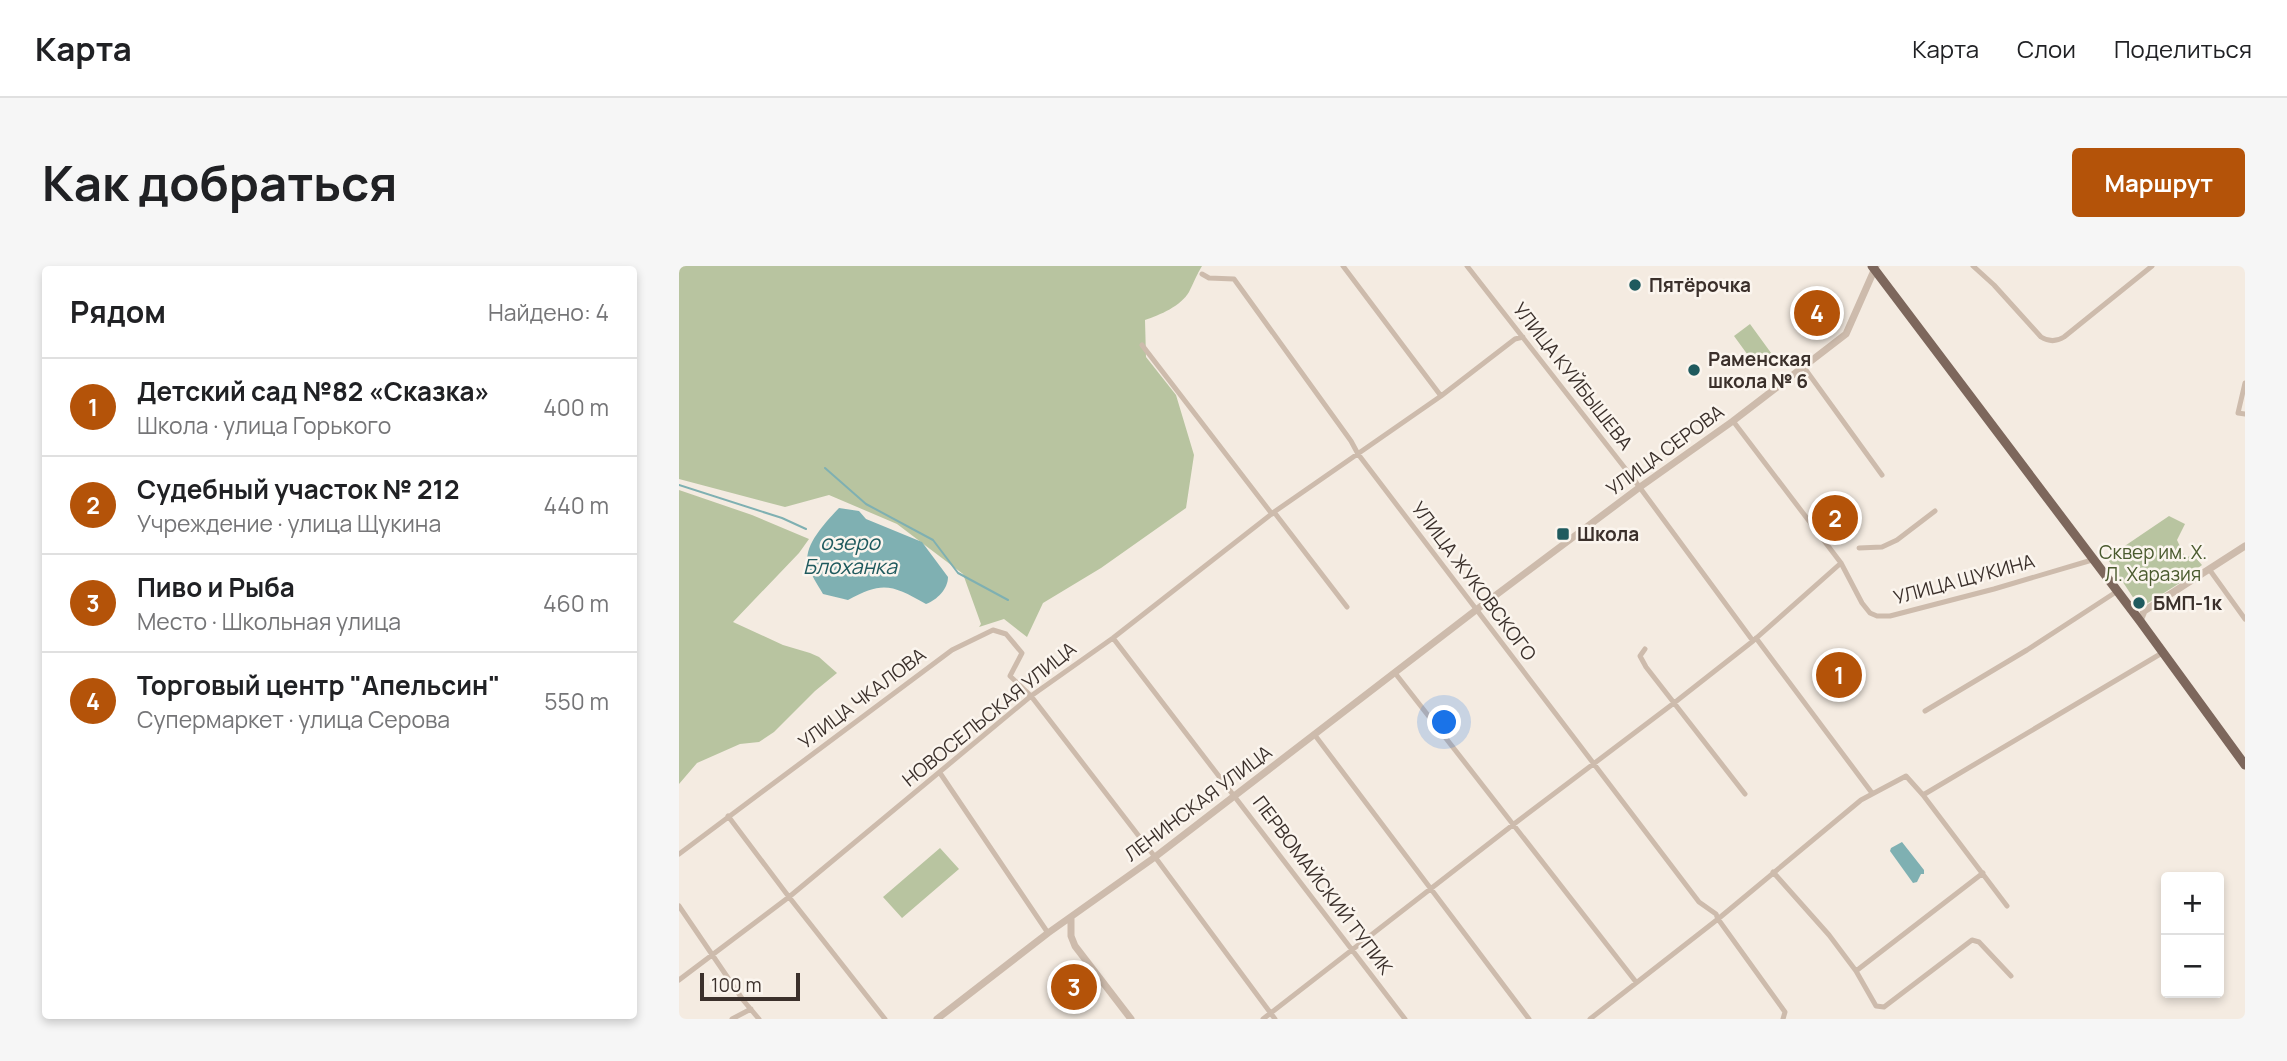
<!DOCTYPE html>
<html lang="ru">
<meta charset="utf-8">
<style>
:root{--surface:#fff;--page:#f6f6f6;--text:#202124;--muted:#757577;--line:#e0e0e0;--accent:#b45309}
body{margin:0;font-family:Manrope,sans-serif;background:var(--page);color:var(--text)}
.controls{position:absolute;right:21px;bottom:21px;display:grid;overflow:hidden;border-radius:7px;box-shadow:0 4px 10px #0003}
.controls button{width:63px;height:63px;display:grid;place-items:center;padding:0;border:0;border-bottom:2px solid var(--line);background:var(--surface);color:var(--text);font:35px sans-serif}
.scale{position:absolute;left:21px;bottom:18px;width:100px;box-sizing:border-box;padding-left:7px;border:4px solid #3b302b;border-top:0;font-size:19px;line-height:24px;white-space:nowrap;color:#3b302b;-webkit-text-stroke:5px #fbf5ee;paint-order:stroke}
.you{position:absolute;left:766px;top:457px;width:24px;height:24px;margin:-18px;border:5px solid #fff;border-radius:50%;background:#1a73e8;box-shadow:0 0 0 10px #1a73e833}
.badge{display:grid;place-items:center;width:46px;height:46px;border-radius:50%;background:var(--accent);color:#fff;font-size:23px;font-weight:700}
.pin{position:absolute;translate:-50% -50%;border:4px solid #fff;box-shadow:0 2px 7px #0006}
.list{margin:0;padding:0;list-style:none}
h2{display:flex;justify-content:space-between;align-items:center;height:91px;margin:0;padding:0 28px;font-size:30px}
h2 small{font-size:23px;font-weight:400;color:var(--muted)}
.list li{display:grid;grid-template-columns:46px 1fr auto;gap:21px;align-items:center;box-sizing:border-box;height:98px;padding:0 28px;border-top:2px solid var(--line)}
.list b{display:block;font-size:26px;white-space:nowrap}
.list p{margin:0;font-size:23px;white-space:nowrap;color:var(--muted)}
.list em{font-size:23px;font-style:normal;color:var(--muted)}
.map{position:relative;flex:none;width:1566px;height:753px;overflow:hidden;border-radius:7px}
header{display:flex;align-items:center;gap:42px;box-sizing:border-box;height:98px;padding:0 35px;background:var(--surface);border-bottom:2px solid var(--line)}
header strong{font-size:33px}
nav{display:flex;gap:38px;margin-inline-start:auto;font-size:24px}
.intro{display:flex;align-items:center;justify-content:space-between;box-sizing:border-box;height:168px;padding:0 42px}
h1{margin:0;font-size:49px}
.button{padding:18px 32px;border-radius:7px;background:var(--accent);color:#fff;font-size:24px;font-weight:700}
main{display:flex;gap:42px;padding:0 42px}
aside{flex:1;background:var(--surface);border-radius:7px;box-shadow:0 4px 10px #0003}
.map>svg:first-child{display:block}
</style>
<header>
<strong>Карта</strong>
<nav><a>Карта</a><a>Слои</a><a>Поделиться</a></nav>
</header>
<div class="intro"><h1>Как добраться</h1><a class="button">Маршрут</a></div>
<main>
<aside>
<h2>Рядом<small>Найдено: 4</small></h2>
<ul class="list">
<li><span class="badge">1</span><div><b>Детский сад №82 «Сказка»</b><p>Школа · улица Горького</p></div><em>400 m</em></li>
<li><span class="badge">2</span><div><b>Судебный участок № 212</b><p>Учреждение · улица Щукина</p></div><em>440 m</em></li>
<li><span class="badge">3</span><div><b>Пиво и Рыба</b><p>Место · Школьная улица</p></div><em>460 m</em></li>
<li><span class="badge">4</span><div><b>Торговый центр &quot;Апельсин&quot;</b><p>Супермаркет · улица Серова</p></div><em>550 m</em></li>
</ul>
</aside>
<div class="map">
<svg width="1566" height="753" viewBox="0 0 1566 753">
<rect width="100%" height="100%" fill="#f4ebe1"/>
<path fill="#b8c4a0" d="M 0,0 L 523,0 C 518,8 514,18 510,26 C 502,40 481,49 466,54 L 467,91 L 497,129 L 515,189 L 507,242 L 422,302 L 364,337 L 348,371 L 325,353 L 300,361 L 302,358 L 284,308 L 218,258 L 150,229 L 106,241 L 0,213 Z
M 1071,58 L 1095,91 L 1079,103 L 1055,70 Z
M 0,224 L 73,249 L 130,273 L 120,287 L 54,356 L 104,379 L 131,387 L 140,391 L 158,407 L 136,425 L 95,466 L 80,476 L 61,478 L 18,497 L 0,518 Z
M 1490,250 L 1506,258 L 1498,274 L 1506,291 L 1515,290 L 1523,299 L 1514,306 L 1515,308 L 1461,342 L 1428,292 Z
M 261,582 L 280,603 L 223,652 L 204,631 Z"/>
<path fill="#7fb0b2" d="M 160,242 L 180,245 L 187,253 L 243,276 L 269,311 C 269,323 258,334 247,338 C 213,319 204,315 169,334 L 144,328 C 139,319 131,308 129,298 C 124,279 148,255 160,242 Z
M 1223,576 L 1245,604 L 1245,608 L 1242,608 L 1238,616 L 1234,617 L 1211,585 L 1212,582 Z"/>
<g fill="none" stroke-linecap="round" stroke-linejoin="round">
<path stroke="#7fb0b2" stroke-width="2" d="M 146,202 L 187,238 L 254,274 L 279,307 L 329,334
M 0,219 L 103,252 L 127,263"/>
<path stroke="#cdbbac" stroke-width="5" d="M 664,0 L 762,130
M 788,0 L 956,215 L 1074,375
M 1294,0 L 1315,19 L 1362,71 C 1370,76 1377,76 1385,71 L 1473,0
M 523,8 L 530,12 L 555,13 L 672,175 L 679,188 L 1020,636 L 1037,648 L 1039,653 L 1106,746 L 1104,753
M 463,79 L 593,248
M 1124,100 L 1203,209
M 1566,117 L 1559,147 L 1566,148
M 1054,155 L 1162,297 L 1183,337 L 1191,347 L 1198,350 L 1211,350 L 1315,323 L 1413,294
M 595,246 L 668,341
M 1180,282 L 1203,281 L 1218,274 L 1256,245
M 1530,303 L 1566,353
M 434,372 L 726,753
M 1077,372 L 1193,527
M 966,383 L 961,390 L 967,401 L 1066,528
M 716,407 L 957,716
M 1246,445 L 1348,384 L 1437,326
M 635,468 L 850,753
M 261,507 L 369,667
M 1244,529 L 1483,387
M 49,550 L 110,631 L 206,753
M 0,588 L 273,384 L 314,364 L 327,368 L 343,387 L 331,410 L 352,430 L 476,591 L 596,753
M 1094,606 L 1150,669 L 1177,705 L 1197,740 L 1205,741 L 1293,674 L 1300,676 L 1332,710
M 0,640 L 64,734 L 80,753
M 1177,705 L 1304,607
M 0,714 L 110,631 L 352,430 L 434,372 L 595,246 L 762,130 L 836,73 L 844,71
M 53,753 L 72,743
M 584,753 L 835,558 L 995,437 L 1074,375 L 1162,297
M 911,753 L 1039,653 L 1182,534 L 1227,510 L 1244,529 L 1328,640"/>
<path stroke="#cdbbac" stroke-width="7" d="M 1461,355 L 1465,345 L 1566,280
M 392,652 L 392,670 L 396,680 L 452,753
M 258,753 L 369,667 L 476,591 L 797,344 L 961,221 L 1054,155 L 1167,68 L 1197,0"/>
<path stroke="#7d675c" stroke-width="9" d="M 1193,0 L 1461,355 L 1566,499"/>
</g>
<g fill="#1f5a5e" stroke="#fbf5ee" stroke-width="2.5">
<circle cx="956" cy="19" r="7"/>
<circle cx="1015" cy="104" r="7"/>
<rect x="877" y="261" width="14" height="14" rx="3.5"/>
<circle cx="1460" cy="337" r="7"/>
</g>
<g text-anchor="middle" stroke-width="5" stroke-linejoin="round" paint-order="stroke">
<g font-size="19" font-weight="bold" fill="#3b302b" stroke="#fbf5ee" text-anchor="start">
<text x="970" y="26">Пятёрочка</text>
<text x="1029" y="100">Раменская<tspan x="1029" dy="22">школа № 6</tspan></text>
<text x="898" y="275">Школа</text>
<text x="1474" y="344">БМП-1к</text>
</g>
<g font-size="19" fill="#3b302b" stroke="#fbf5ee">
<text transform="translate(894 110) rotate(52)" y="7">УЛИЦА КУЙБЫШЕВА</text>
<text transform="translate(986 184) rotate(-36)" y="7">УЛИЦА СЕРОВА</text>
<text transform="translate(1285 313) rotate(-15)" y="7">УЛИЦА ЩУКИНА</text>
<text transform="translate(795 315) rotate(53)" y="7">УЛИЦА ЖУКОВСКОГО</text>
<text transform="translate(183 432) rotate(-37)" y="7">УЛИЦА ЧКАЛОВА</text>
<text transform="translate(310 448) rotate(-39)" y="7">НОВОСЕЛЬСКАЯ УЛИЦА</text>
<text transform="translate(519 537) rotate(-37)" y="7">ЛЕНИНСКАЯ УЛИЦА</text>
<text transform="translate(644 619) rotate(53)" y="7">ПЕРВОМАЙСКИЙ ТУПИК</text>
</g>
<g font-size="19" fill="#4a5a2e" stroke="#fbf5ee">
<text x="1474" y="293">Сквер им. Х.<tspan x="1474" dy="22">Л. Харазия</tspan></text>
</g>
<g font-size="21" font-style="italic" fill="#1f5a5e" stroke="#fbf5ee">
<text x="171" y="284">озеро<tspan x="171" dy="24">Блоханка</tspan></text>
</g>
</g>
</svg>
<div class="controls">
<button>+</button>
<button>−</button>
</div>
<div class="scale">100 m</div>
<div class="you"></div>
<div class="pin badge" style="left:1160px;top:409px">1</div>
<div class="pin badge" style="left:1156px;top:252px">2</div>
<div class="pin badge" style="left:395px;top:721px">3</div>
<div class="pin badge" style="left:1138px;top:47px">4</div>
</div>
</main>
